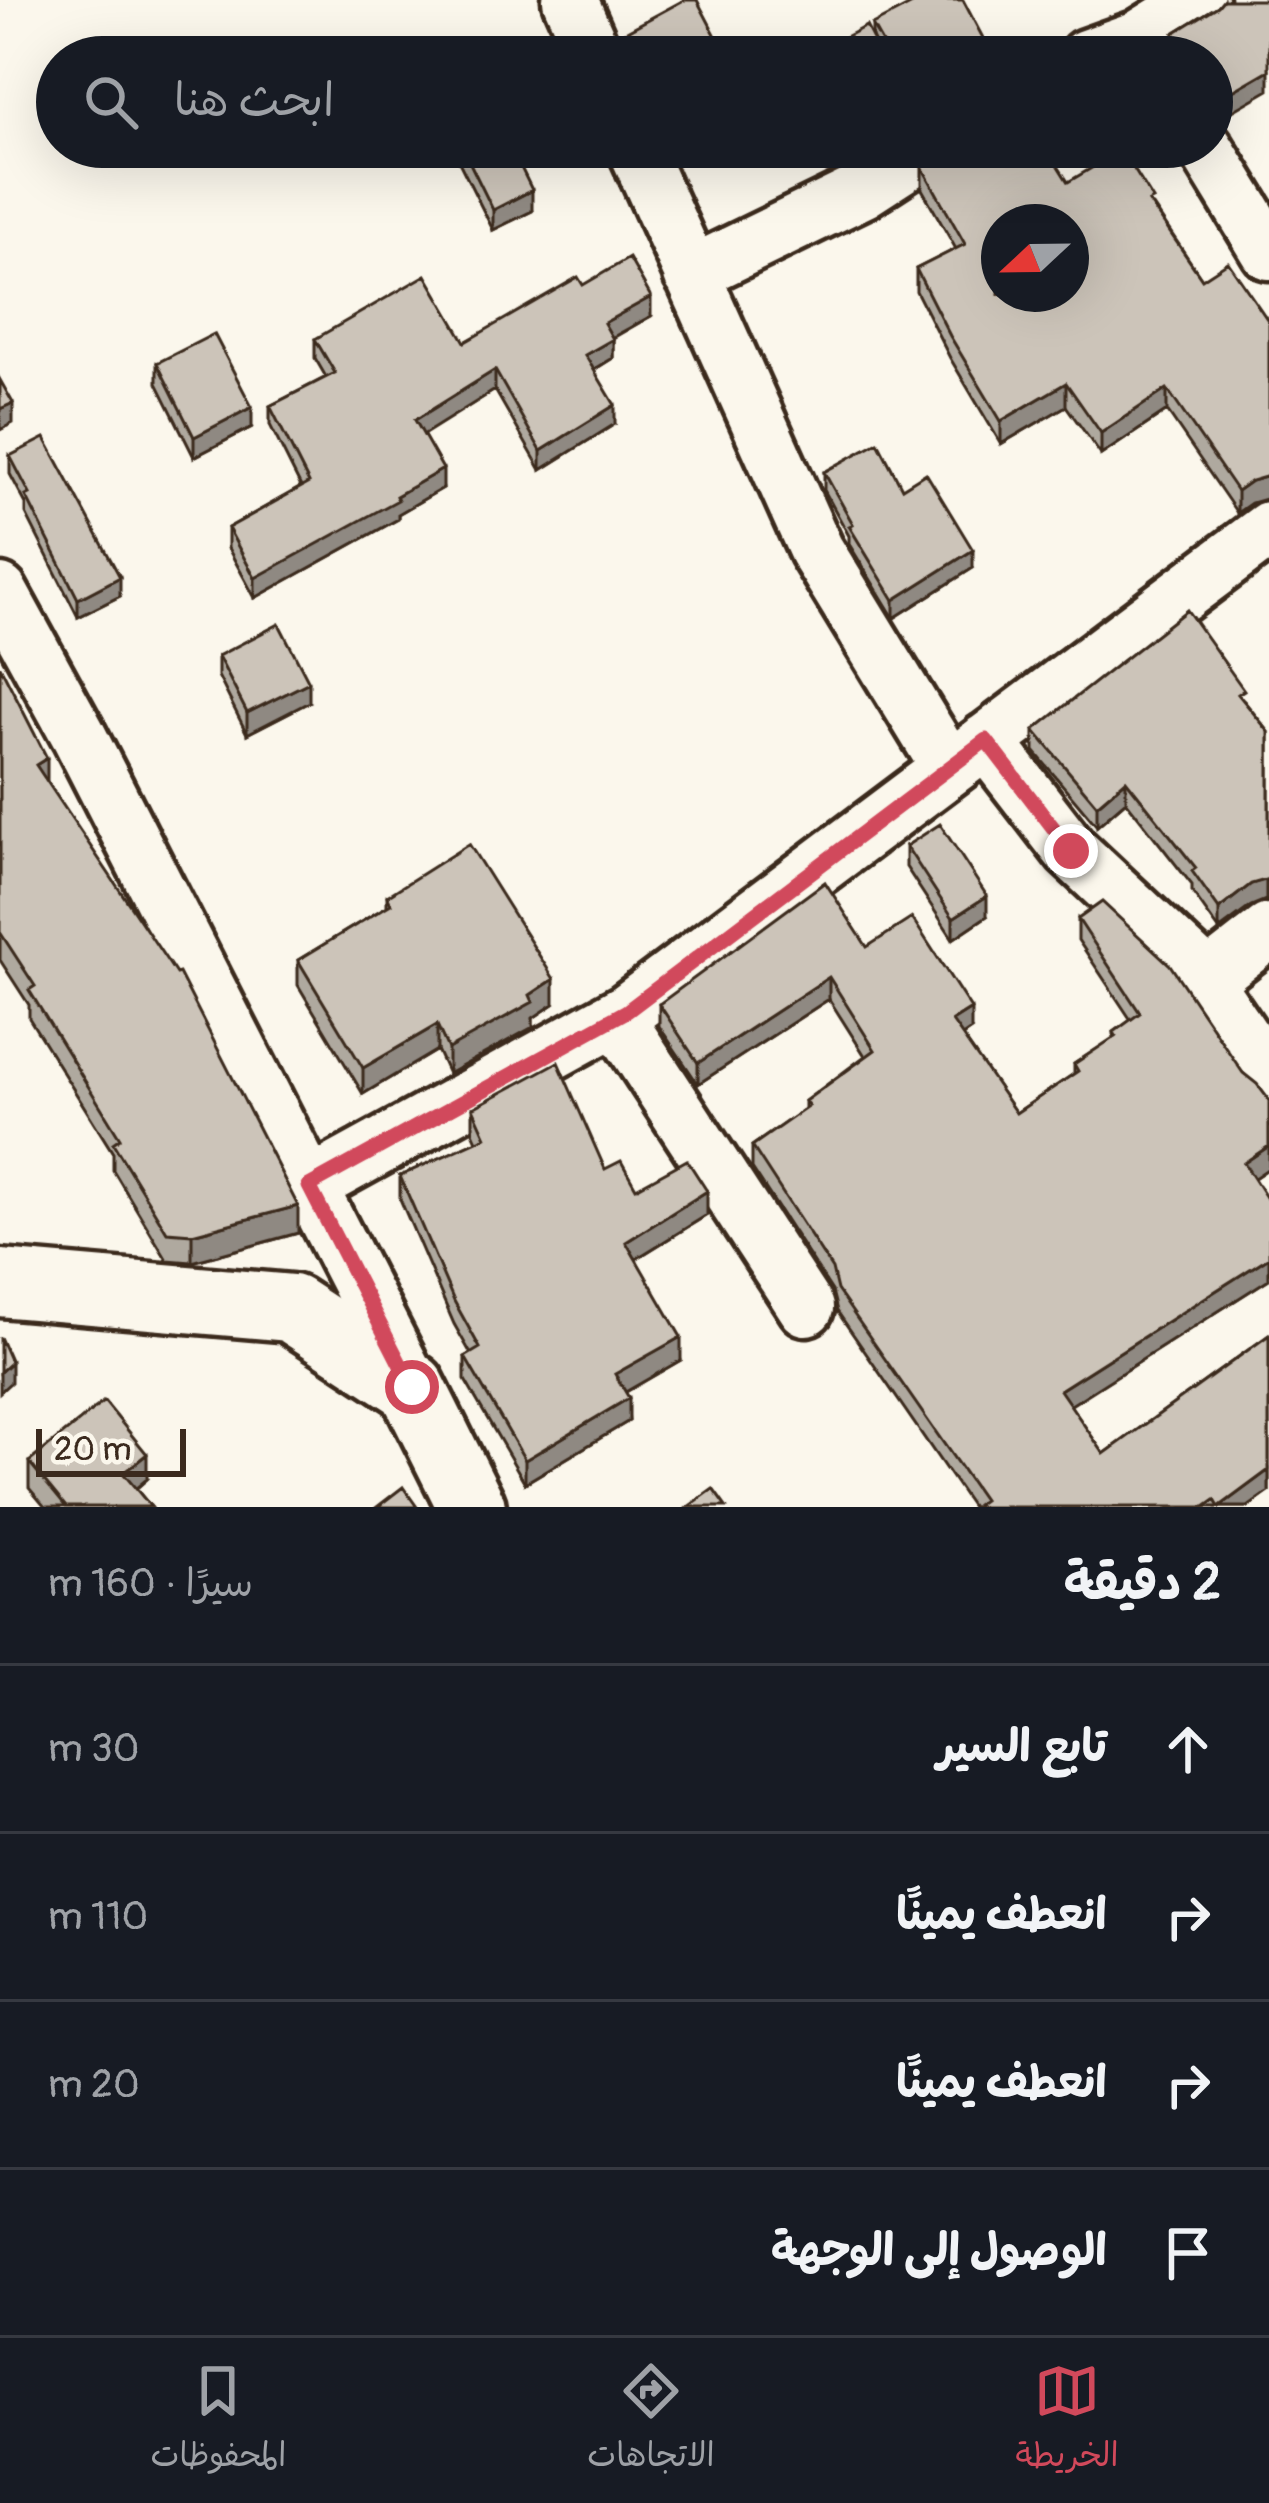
<!DOCTYPE html>
<html lang="ar">
<meta charset="utf-8">
<style>
:root{--surface:#171b24;--page:#242831;--text:#f1f3f6;--muted:#9ea1a6;--line:#363941;--accent:#d1495b}
body{margin:0;font-family:Pangolin,"Playpen Sans Arabic",sans-serif;background:var(--page);color:var(--text);direction:rtl}
.compass{position:absolute;left:981px;top:204px;width:108px;height:108px;border-radius:50%;background:var(--surface);box-shadow:0 12px 48px #0002;rotate:248deg}
.scale{position:absolute;left:36px;bottom:30px;width:150px;box-sizing:border-box;padding-left:12px;border:6px solid #3b2a1e;border-top:0;font-size:33px;line-height:42px;white-space:nowrap;color:#3b2a1e;-webkit-text-stroke:9px #fbf7ec;paint-order:stroke}
.stop{position:absolute;width:36px;height:36px;margin:-27px;border:9px solid #d1495b;border-radius:50%;background:#fff}
.stop.end{background:#d1495b;border-color:#fff;box-shadow:0 3px 12px #0008}
.list{margin:0;padding:0;list-style:none}
h2{display:flex;justify-content:space-between;align-items:center;height:156px;margin:0;padding:0 48px;font-size:51px}
h2 small{font-size:39px;font-weight:400;color:var(--muted)}
.list li{display:grid;grid-template-columns:78px 1fr auto;gap:36px;align-items:center;box-sizing:border-box;height:168px;padding:0 48px;border-top:3px solid var(--line)}
.list b{display:block;font-size:45px;white-space:nowrap}
.list em{font-size:39px;font-style:normal;color:var(--muted)}
.icon{flex:none;width:66px;height:66px;fill:none;stroke:currentColor;stroke-width:2;stroke-linecap:round;stroke-linejoin:round}
.map{position:relative;flex:none;width:1269px;height:1507px;overflow:hidden;direction:ltr}
.search{position:absolute;background:var(--surface);box-shadow:0 12px 48px #0002;left:36px;right:36px;top:36px;height:132px;display:flex;align-items:center;gap:30px;box-sizing:border-box;padding:0 42px;border-radius:66px;color:var(--muted);font-size:45px}
.sheet{height:828px;background:var(--surface)}
nav{display:flex;justify-content:space-around;align-items:center;box-sizing:border-box;height:168px;border-top:3px solid var(--line);background:var(--surface);font-size:33px;color:var(--muted)}
nav a{display:grid;justify-items:center;gap:6px}
nav .on{color:var(--accent)}
.map>svg:first-child{display:block}
</style>
<div class="map">
<svg width="1269" height="1507" viewBox="0 0 1269 1507">
<rect width="100%" height="100%" fill="#fbf7ec"/>
<filter id="ink" filterUnits="userSpaceOnUse"><feTurbulence type="fractalNoise" baseFrequency=".00833" numOctaves="2"/><feDisplacementMap in="SourceGraphic" scale="24" xChannelSelector="R" yChannelSelector="G"/><feConvolveMatrix kernelMatrix="1 2 1 2 8 2 1 2 1" color-interpolation-filters="sRGB"/></filter>
<g filter="url(#ink)">
<g fill="none" stroke-linecap="round" stroke-linejoin="round">
<defs>
<path id="street" d="M 570,0 L 595,57
M 1086,57 L 1139,38 L 1200,0
M 635,147 L 816,550 L 949,768
M 1205,147 L 1269,252
M 691,274 L 862,191 L 930,147
M 0,592 L 79,736 L 412,1387
M 986,741 L 1071,851 L 1194,966 L 1269,1077
M 1205,981 L 1269,931
M 616,1017 L 806,1308
M 309,1186 L 627,1011 L 1269,529"/>
<path id="secondary" d="M 0,1283 L 291,1308 L 412,1387 L 472,1507"/>
</defs>
<use href="#street" stroke="#3b2a1e" stroke-width="63"/>
<use href="#secondary" stroke="#3b2a1e" stroke-width="75"/>
<use href="#street" stroke="#fbf7ec" stroke-width="54"/>
<use href="#secondary" stroke="#fbf7ec" stroke-width="66"/>
</g>
<path fill="#afa99f" stroke="#3b2a1e" stroke-width="3" d="M 1223,0 L 1219,119 L 1212,117 L 1212,57 L 1177,57 L 1174,53 L 1174,33 L 1218,6 Z
M 872,25 L 993,57 L 807,57 L 872,38 Z
M 625,32 L 727,57 L 627,57 Z
M 457,147 L 511,147 L 532,211 L 493,230 L 457,158 Z
M 922,167 L 1068,182 L 1153,206 L 1202,279 L 1269,322 L 1269,498 L 1251,503 L 1237,513 L 1167,411 L 1101,455 L 1066,406 L 1001,444 L 950,358 L 916,291 L 916,269 L 956,249 L 922,189 Z
M 583,285 L 651,316 L 613,338 L 613,358 L 594,370 L 615,424 L 541,470 L 495,390 L 423,434 L 443,488 L 398,514 L 398,519 L 255,598 L 228,548 L 228,528 L 301,487 L 270,425 L 270,406 L 326,377 L 315,358 L 315,339 L 465,342 Z
M 157,363 L 252,427 L 194,457 L 157,383 Z
M 10,456 L 120,596 L 78,617 L 26,514 L 26,504 L 10,474 Z
M 824,472 L 902,488 L 973,568 L 894,618 L 849,544 L 849,536 L 824,490 Z
M 218,656 L 309,702 L 247,734 L 218,676 Z
M 0,666 L 47,782 L 298,1233 L 192,1262 L 167,1260 L 113,1170 L 113,1153 L 29,1018 L 29,1005 L 0,960 Z
M 1244,701 L 1269,732 L 1269,900 L 1251,906 L 1219,930 L 1192,892 L 1192,885 L 1126,801 L 1097,826 L 1034,751 L 1034,730 Z
M 906,846 L 987,916 L 953,939 L 906,867 Z
M 387,896 L 554,1004 L 533,1018 L 533,1027 L 448,1074 L 437,1050 L 363,1094 L 298,985 L 298,960 L 387,906 Z
M 1078,919 L 1243,1073 L 1269,1100 L 1269,1168 L 1254,1178 L 1269,1279 L 1070,1405 L 1104,1454 L 1269,1335 L 1269,1492 L 1248,1507 L 972,1507 L 837,1311 L 832,1291 L 752,1168 L 752,1146 L 805,1109 L 805,1101 L 865,1056 L 829,999 L 698,1084 L 659,1026 L 659,1004 L 867,947 L 971,1030 L 962,1036 L 1016,1113 L 1074,1074 L 1074,1064 L 1114,1038 L 1114,1032 L 1131,1020 L 1078,940 Z
M 473,1108 L 605,1169 L 636,1188 L 707,1215 L 636,1259 L 681,1360 L 626,1392 L 629,1421 L 525,1483 L 465,1380 L 465,1357 L 471,1354 L 454,1324 L 400,1199 L 400,1176 L 477,1141 L 473,1132 Z
M 29,1462 L 147,1479 L 136,1489 L 151,1507 L 45,1507 L 29,1488 Z"/>
<path fill="#8f8982" stroke="#3b2a1e" stroke-width="3" d="M 1269,70 L 1269,90 L 1219,119 L 1219,99 Z
M 532,190 L 532,211 L 493,230 L 493,210 Z
M 651,297 L 651,316 L 604,342 L 604,323 Z
M 613,339 L 613,358 L 585,375 L 585,355 Z
M 495,370 L 495,390 L 415,440 L 415,420 Z
M 1066,383 L 1066,406 L 1001,444 L 1001,421 Z
M 1167,389 L 1167,411 L 1101,455 L 1101,433 Z
M 13,403 L 13,423 L 0,430 L 0,409 Z
M 615,405 L 615,424 L 541,470 L 541,451 Z
M 252,407 L 252,427 L 194,457 L 194,437 Z
M 443,469 L 443,488 L 398,514 L 398,519 L 255,598 L 255,578 Z
M 1269,476 L 1269,498 L 1251,503 L 1237,513 L 1237,491 L 1251,481 Z
M 973,550 L 973,568 L 894,618 L 894,600 Z
M 120,577 L 120,596 L 78,617 L 78,599 Z
M 309,682 L 309,702 L 247,734 L 247,713 Z
M 47,758 L 47,786 L 36,765 Z
M 1126,780 L 1126,801 L 1097,826 L 1097,805 Z
M 1266,879 L 1266,900 L 1251,906 L 1219,930 L 1219,909 L 1251,884 Z
M 987,896 L 987,916 L 953,939 L 953,918 Z
M 829,977 L 829,999 L 698,1084 L 698,1063 Z
M 554,979 L 554,1004 L 533,1018 L 533,1027 L 448,1074 L 448,1049 Z
M 971,1009 L 971,1030 L 952,1043 L 952,1021 Z
M 437,1025 L 437,1050 L 363,1094 L 363,1068 Z
M 1269,1146 L 1269,1168 L 1244,1185 L 1244,1163 Z
M 707,1191 L 707,1215 L 626,1265 L 626,1242 Z
M 298,1206 L 298,1233 L 192,1262 L 192,1234 Z
M 1269,1257 L 1269,1279 L 1060,1412 L 1060,1390 Z
M 681,1337 L 681,1360 L 615,1398 L 615,1374 Z
M 11,1362 L 11,1382 L 0,1392 L 0,1372 Z
M 629,1398 L 629,1421 L 525,1483 L 525,1460 Z
M 147,1454 L 147,1479 L 123,1499 L 123,1473 Z
M 1269,1470 L 1269,1492 L 1248,1507 L 1219,1507 Z"/>
<path fill="#ccc4b9" stroke="#3b2a1e" stroke-width="3" fill-rule="evenodd" d="M 684,0 L 697,0 L 727,57 L 634,57 L 625,32 Z
M 920,0 L 963,0 L 993,57 L 890,57 L 872,25 Z
M 1223,0 L 1269,0 L 1269,70 L 1219,99 L 1212,97 L 1212,57 L 1189,57 L 1174,33 L 1218,6 Z
M 866,26 L 882,57 L 807,57 Z
M 462,147 L 511,147 L 532,190 L 493,210 Z
M 948,147 L 1046,147 L 1068,182 L 1122,150 L 1153,200 L 1149,202 L 1202,279 L 1228,262 L 1269,322 L 1269,476 L 1251,481 L 1237,491 L 1167,389 L 1101,433 L 1066,383 L 1001,421 L 950,336 L 916,269 L 965,244 L 922,167 ZM 999,222 L 1071,222 L 1071,294 L 999,294 Z
M 629,258 L 651,297 L 604,323 L 613,339 L 585,355 L 615,405 L 541,451 L 495,370 L 415,420 L 443,469 L 396,496 L 398,500 L 255,578 L 228,528 L 309,483 L 270,406 L 335,373 L 315,339 L 426,275 L 465,342 L 578,277 L 583,285 Z
M 214,334 L 252,407 L 194,437 L 157,363 Z
M 0,380 L 13,403 L 0,409 Z
M 45,438 L 120,577 L 78,599 L 26,496 L 30,494 L 10,456 Z
M 878,442 L 902,488 L 926,473 L 973,550 L 894,600 L 849,526 L 853,524 L 824,472 Z
M 1187,610 L 1244,690 L 1238,694 L 1269,732 L 1269,879 L 1251,884 L 1219,909 L 1192,871 L 1196,868 L 1126,780 L 1097,805 L 1034,730 Z
M 279,624 L 309,682 L 247,713 L 218,656 Z
M 0,666 L 47,758 L 36,765 L 176,974 L 179,973 L 298,1206 L 192,1234 L 167,1232 L 113,1143 L 120,1138 L 29,990 L 35,986 L 0,932 Z
M 940,824 L 987,896 L 953,918 L 906,846 Z
M 469,844 L 554,979 L 530,995 L 533,1002 L 448,1049 L 437,1025 L 363,1068 L 298,960 L 391,904 L 387,896 Z
M 825,882 L 867,947 L 912,918 L 971,1009 L 952,1021 L 1016,1113 L 1078,1071 L 1074,1064 L 1116,1036 L 1114,1032 L 1140,1013 L 1078,919 L 1102,902 L 1170,965 L 1243,1073 L 1257,1084 L 1269,1100 L 1269,1146 L 1244,1163 L 1269,1202 L 1269,1257 L 1060,1390 L 1104,1454 L 1269,1335 L 1269,1470 L 1219,1507 L 1215,1500 L 1205,1507 L 977,1507 L 976,1505 L 983,1500 L 837,1290 L 832,1269 L 752,1146 L 809,1106 L 805,1101 L 875,1050 L 829,977 L 698,1063 L 659,1004 Z
M 558,1062 L 605,1169 L 621,1161 L 636,1188 L 687,1160 L 707,1191 L 626,1242 L 681,1337 L 615,1374 L 629,1398 L 525,1460 L 465,1357 L 480,1348 L 454,1301 L 400,1176 L 486,1137 L 473,1108 Z
M 0,1337 L 11,1362 L 0,1372 Z
M 104,1401 L 147,1454 L 123,1473 L 151,1507 L 66,1507 L 29,1462 Z
M 403,1487 L 417,1507 L 377,1507 Z
M 713,1489 L 726,1507 L 688,1507 Z"/>
</g>
<g fill="none" stroke-linecap="round" stroke-linejoin="round" filter="url(#ink)">
<path stroke="#d1495b" stroke-width="15" d="M 412,1387 L 309,1186 L 627,1011 L 986,740 L 1071,851"/>
</g>
</svg>
<svg class="compass" viewBox="-18 -18 36 36"><path d="M0-13l5 13h-10z" fill="#e53935"/><path d="M0 13l5-13h-10z" fill="#9ea1a6"/></svg>
<div class="scale">20 m</div>
<div class="stop" style="left:412px;top:1387px"></div>
<div class="stop end" style="left:1071px;top:851px"></div>
<div class="search"><svg class="icon" aria-label="search" viewBox="0 0 24 24"><circle cx="10" cy="10" r="6"/><path d="M15 15l6 6"/></svg>ابحث هنا</div>
</div>
<section class="sheet">
<h2>2 دقيقة<small>سيرًا · 160 m</small></h2>
<ul class="list">
<li><svg class="icon" aria-label="ahead" viewBox="0 0 24 24"><path d="M12 20V5M6 11l6-6 6 6"/></svg><div><b>تابع السير</b></div><em>30 m</em></li>
<li><svg class="icon" aria-label="right" viewBox="0 0 24 24"><path d="M7 20v-9h11M14 6l5 5-5 5"/></svg><div><b>انعطف يمينًا</b></div><em>110 m</em></li>
<li><svg class="icon" aria-label="right" viewBox="0 0 24 24"><path d="M7 20v-9h11M14 6l5 5-5 5"/></svg><div><b>انعطف يمينًا</b></div><em>20 m</em></li>
<li><svg class="icon" aria-label="arrive" viewBox="0 0 24 24"><path d="M6 21V4h12l-3 4 3 4H6"/></svg><div><b>الوصول إلى الوجهة</b></div></li>
</ul>
</section>
<nav>
<a class="on"><svg class="icon" aria-label="map" viewBox="0 0 24 24"><path d="M3 6l6-2 6 2 6-2v14l-6 2-6-2-6 2zM9 4v14M15 6v14"/></svg>الخريطة</a>
<a><svg class="icon" aria-label="directions" viewBox="0 0 24 24"><path d="M12 3l9 9-9 9-9-9zM9 14v-3h6M13 9l2 2-2 2"/></svg>الاتجاهات</a>
<a><svg class="icon" aria-label="saved" viewBox="0 0 24 24"><path d="M7 4h10v16l-5-4-5 4z"/></svg>المحفوظات</a>
</nav>
